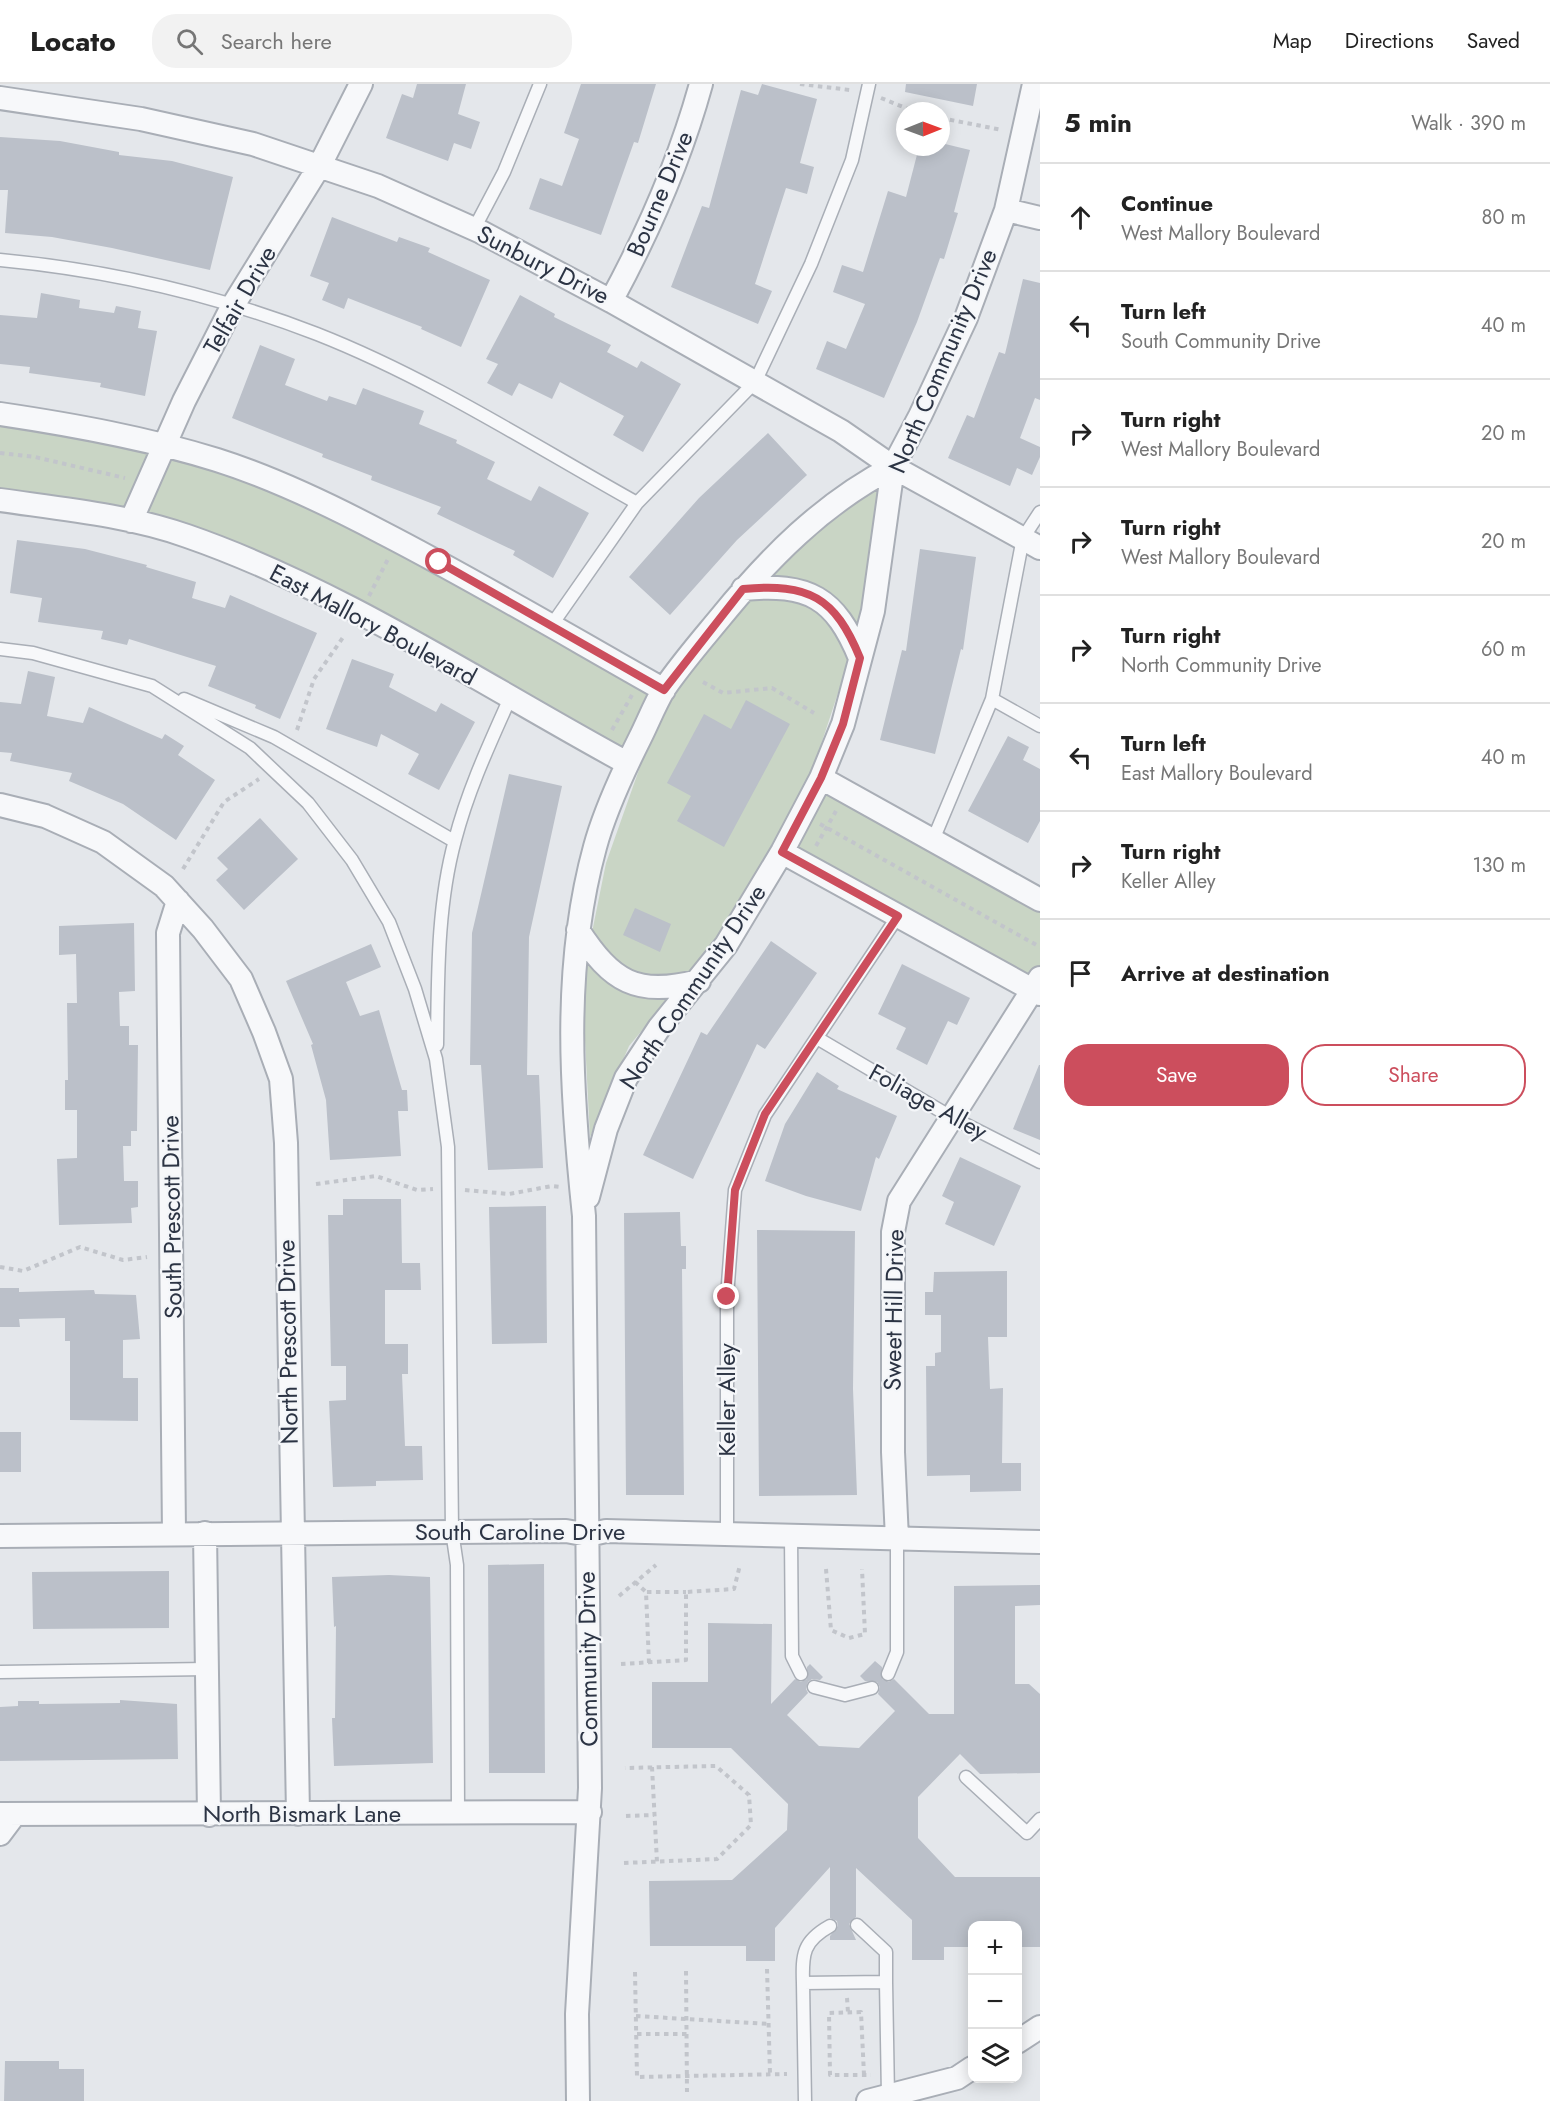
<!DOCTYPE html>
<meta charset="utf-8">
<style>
:root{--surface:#fff;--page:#f2f2f2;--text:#222;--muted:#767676;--line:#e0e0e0;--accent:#cc4e5d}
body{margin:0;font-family:Jost,sans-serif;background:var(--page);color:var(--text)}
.controls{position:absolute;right:18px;bottom:18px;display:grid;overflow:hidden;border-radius:12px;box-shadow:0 3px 15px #0003}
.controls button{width:54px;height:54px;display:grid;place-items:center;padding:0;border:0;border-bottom:2px solid var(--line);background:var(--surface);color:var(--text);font:30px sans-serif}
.compass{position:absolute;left:896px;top:18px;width:54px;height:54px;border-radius:50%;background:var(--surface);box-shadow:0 3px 15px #0003;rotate:89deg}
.stop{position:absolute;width:18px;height:18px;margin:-14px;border:4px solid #cc4e5d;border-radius:50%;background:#fff}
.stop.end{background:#cc4e5d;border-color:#fff;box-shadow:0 2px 6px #0008}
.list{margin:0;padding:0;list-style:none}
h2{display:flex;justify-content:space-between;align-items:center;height:78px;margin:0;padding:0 24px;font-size:26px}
h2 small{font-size:20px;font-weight:400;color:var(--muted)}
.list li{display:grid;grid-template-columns:39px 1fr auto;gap:18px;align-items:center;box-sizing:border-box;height:108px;padding:0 24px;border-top:2px solid var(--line)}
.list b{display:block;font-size:22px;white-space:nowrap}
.list p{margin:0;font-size:20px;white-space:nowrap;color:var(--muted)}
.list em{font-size:20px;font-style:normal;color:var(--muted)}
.actions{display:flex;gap:12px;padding:18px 24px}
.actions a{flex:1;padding:14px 0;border:2px solid var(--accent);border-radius:24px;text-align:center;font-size:21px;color:var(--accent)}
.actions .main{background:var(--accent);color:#fff}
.icon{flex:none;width:33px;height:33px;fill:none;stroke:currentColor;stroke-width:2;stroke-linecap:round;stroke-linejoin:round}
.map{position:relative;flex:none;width:1040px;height:2017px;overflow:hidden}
header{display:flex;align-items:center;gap:36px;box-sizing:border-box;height:84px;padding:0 30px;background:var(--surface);border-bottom:2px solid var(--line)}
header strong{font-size:28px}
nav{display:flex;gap:33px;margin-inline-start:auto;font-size:21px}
.search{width:420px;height:54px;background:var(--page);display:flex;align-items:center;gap:15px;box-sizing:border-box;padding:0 21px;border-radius:24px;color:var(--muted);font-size:22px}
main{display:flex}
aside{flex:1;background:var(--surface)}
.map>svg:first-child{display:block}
</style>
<header>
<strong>Locato</strong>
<div class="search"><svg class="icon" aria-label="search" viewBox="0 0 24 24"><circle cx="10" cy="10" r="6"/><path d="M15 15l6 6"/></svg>Search here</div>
<nav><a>Map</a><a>Directions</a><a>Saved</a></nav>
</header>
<main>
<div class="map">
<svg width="1040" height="2017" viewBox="0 0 1040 2017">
<rect width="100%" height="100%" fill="#e4e7eb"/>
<path fill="#c9d5c5" d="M 0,338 L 145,364 L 286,412 L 393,465 L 657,608 L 806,450 L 883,399 L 864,530 L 810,694 L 1040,825 L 1040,901 L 774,759 L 709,866 L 629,962 L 590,1053 L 582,898 L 606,779 L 641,680 L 298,490 L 0,407 Z"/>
<path fill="#bbc0c9" d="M 417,0 L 466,0 L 458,30 L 480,38 L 471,65 L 454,59 L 448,77 L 386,54 L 402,10 L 413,14 Z
M 581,0 L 656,0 L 638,59 L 634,58 L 601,151 L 529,125 L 540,94 L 562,102 L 579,55 L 564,49 Z
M 762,0 L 817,15 L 800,79 L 814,83 L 807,110 L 786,104 L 755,200 L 772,207 L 758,240 L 671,203 L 702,122 L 709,124 L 741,6 L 758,11 Z
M 906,0 L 977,0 L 973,22 L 905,8 Z
M 0,53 L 60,57 L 119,68 L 119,71 L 172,77 L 233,93 L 210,186 L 112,164 L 52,153 L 5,149 L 8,106 L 0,106 Z
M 941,59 L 970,66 L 954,128 L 958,129 L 944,175 L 940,174 L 917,238 L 884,314 L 816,285 L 827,257 L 846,265 L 865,220 L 833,208 L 842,181 L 863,188 L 888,107 L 906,113 L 919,63 L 941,63 Z
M 332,133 L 397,158 L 399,153 L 430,164 L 428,168 L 490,196 L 461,263 L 421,245 L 422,243 L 348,214 L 344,225 L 322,216 L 329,199 L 310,192 Z
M 1023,195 L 1040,199 L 1040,316 L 1035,314 L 1020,354 L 1040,363 L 1040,373 L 1032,391 L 1017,384 L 1010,402 L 948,374 L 967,331 L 974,334 L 999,268 L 1005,270 Z
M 41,209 L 80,216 L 79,224 L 114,229 L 116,222 L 141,227 L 138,244 L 157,247 L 145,312 L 100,303 L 101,299 L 29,289 L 30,283 L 0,280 L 0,231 L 37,234 Z
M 520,211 L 555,230 L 554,233 L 611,261 L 607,268 L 637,284 L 641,277 L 681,300 L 643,368 L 613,351 L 624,332 L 560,298 L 552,315 L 519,299 L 512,312 L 487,299 L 498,280 L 486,275 Z
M 260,261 L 295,275 L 285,301 L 327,317 L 329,312 L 356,321 L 363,304 L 424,327 L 419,340 L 457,356 L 456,359 L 495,378 L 487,395 L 531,417 L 539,402 L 589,429 L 553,494 L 513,471 L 515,467 L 437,430 L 441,423 L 371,396 L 372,392 L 322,373 L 323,370 L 232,334 Z
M 768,349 L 807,391 L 737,456 L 670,531 L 629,493 L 699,414 Z
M 17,456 L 85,465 L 147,481 L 146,483 L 196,498 L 192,514 L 225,524 L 230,511 L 317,549 L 280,635 L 255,624 L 256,621 L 208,602 L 216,582 L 129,555 L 127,561 L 101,555 L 103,547 L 38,538 L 42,514 L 10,509 Z
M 920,465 L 976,473 L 963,566 L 961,565 L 935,670 L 880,656 L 902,566 L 906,567 Z
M 352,575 L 394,590 L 389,603 L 436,628 L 441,619 L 475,638 L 439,706 L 408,690 L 419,670 L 381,650 L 377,663 L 326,645 Z
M 28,587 L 55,593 L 47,632 L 83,639 L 89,623 L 162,655 L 165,650 L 184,662 L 178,671 L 215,696 L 176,756 L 123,720 L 69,697 L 72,689 L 10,677 L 12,669 L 0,668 L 0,618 L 21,620 Z
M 746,616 L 790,640 L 724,763 L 677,737 L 691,712 L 667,699 L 704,630 L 731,645 Z
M 1008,652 L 1029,663 L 1023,676 L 1040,685 L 1040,737 L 1028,759 L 968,727 Z
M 509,690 L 562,702 L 529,853 L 527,991 L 539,991 L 543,1084 L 488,1086 L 481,981 L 470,981 L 472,849 Z
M 260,734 L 298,775 L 244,826 L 216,796 L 228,785 L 217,774 Z
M 635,824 L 671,840 L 660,868 L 623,851 Z
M 134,839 L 135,907 L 119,908 L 120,942 L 129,942 L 129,961 L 138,961 L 137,1047 L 131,1047 L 131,1062 L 123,1062 L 124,1097 L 138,1097 L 138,1123 L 131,1124 L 132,1139 L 59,1141 L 57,1075 L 77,1074 L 77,1026 L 65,1026 L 65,996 L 68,996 L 67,919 L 77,919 L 76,870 L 59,871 L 59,842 Z
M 771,857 L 817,889 L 765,965 L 757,960 L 693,1095 L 643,1071 L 701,948 L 707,951 Z
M 371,860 L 381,883 L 346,898 L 360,932 L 379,926 L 402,1006 L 407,1006 L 408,1027 L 398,1027 L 401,1072 L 330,1076 L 326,1016 L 311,961 L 313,960 L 286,897 Z
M 902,880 L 970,914 L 957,941 L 948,937 L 927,981 L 896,965 L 906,944 L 878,930 Z
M 1039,981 L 1040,981 L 1040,1056 L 1013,1045 Z
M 817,988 L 839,1002 L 837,1005 L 897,1032 L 879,1075 L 876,1073 L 861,1127 L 806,1112 L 765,1097 L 785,1040 Z
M 960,1073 L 1021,1102 L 994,1162 L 945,1140 L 954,1118 L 942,1112 Z
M 343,1115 L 401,1115 L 402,1179 L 420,1179 L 421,1206 L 385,1206 L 385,1260 L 408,1260 L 408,1290 L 402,1290 L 405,1362 L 422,1362 L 423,1396 L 376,1397 L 376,1402 L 333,1403 L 329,1317 L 346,1316 L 346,1282 L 331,1282 L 328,1131 L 343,1131 Z
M 546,1122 L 547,1259 L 492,1260 L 489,1123 Z
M 680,1128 L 681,1162 L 686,1162 L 686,1185 L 682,1185 L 684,1411 L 626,1411 L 624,1129 Z
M 757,1146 L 855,1147 L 853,1305 L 857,1411 L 759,1412 Z
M 1007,1187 L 1007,1253 L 988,1253 L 990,1305 L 1003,1304 L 1002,1379 L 1021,1379 L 1021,1407 L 970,1408 L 970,1391 L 927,1392 L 926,1282 L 935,1282 L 935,1269 L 941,1268 L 941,1231 L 925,1231 L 925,1208 L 933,1208 L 934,1188 Z
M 0,1204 L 19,1204 L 19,1208 L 94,1206 L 95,1210 L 136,1211 L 140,1255 L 123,1256 L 123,1294 L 138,1294 L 138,1337 L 70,1336 L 70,1257 L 65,1257 L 65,1234 L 19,1235 L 20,1243 L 0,1243 Z
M 0,1348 L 21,1348 L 21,1388 L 0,1388 Z
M 544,1480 L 545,1689 L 489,1689 L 488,1481 Z
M 169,1487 L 169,1544 L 33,1545 L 32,1488 Z
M 389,1491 L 430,1493 L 433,1679 L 334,1682 L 332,1634 L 335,1634 L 336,1542 L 334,1543 L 332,1493 Z
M 1040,1501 L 1040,1521 L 1015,1522 L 1015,1600 L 1029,1600 L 1040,1610 L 1040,1689 L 980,1690 L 960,1670 L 918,1713 L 918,1754 L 955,1793 L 1040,1793 L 1040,1863 L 1017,1863 L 1017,1842 L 972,1842 L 972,1863 L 944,1863 L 944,1876 L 912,1876 L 912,1836 L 856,1784 L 856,1833 L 849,1840 L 856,1856 L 830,1856 L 830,1852 L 838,1842 L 837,1837 L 830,1834 L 830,1783 L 775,1844 L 775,1877 L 746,1877 L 746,1862 L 650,1862 L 649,1797 L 732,1796 L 787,1746 L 788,1720 L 731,1664 L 652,1664 L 652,1598 L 708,1598 L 708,1539 L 772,1540 L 771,1620 L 795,1595 L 801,1598 L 807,1595 L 807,1583 L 810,1580 L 823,1593 L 820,1596 L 812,1595 L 808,1598 L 806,1605 L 808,1609 L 787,1631 L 819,1662 L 859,1664 L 895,1627 L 878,1610 L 880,1603 L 877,1598 L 865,1597 L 860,1592 L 875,1577 L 882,1583 L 882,1595 L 889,1598 L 894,1595 L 929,1630 L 954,1630 L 954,1502 Z
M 120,1616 L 177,1620 L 178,1675 L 0,1677 L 0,1623 L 18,1622 L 18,1617 L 39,1617 L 39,1620 L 120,1619 Z
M 5,1977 L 59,1977 L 59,1985 L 84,1985 L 84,2017 L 4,2017 Z"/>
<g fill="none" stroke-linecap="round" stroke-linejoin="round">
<defs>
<path id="service" d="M 474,145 L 504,88 L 540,0
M 0,176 C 107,186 216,211 317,250 C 429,294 533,361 637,419
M 551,542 L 637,419 L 755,298 L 811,180 L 852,76 L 869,0
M 0,565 L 33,569 L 152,602 L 250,664 L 308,719 L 352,776 L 389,838 L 415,905 L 436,975 L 448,1063 L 452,1447 L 457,1481 L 458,1729
M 184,615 L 274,653 L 454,757
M 992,615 L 1040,642
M 933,756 L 992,615 L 1023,454 L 1040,428
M 817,954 L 951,1033 L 1040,1078
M 437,961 C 438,893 437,822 455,756 C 468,706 489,661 510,614
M 727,1450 L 727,1213 L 735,1106 L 765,1031 L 898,832
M 791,1452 L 792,1572 L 801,1590
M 0,1588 L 207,1585
M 888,1590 L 897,1568 L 897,1455
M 814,1603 L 845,1611 L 872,1604
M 966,1693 L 1027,1749 L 1040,1735
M 857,1841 L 886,1868 L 886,1898
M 803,1899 C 802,1870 803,1857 830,1842
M 805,2017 L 803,1899 L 886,1898 L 888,2012"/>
<path id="minor" d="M 0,14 L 141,35 L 253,60 L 378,102 L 481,148 L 611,217 L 841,347 L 893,383 L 1040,464
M 1006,126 L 1040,134
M 611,217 C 649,147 680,76 701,0
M 0,330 C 74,341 146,354 217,376 C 274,394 330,421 383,449 C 478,498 570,553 664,606
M 0,416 C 63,425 127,431 187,452 C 340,505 485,602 627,679
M 131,437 L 184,317 L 232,223 L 320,81 L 361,0
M 743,505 C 809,499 835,513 860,574
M 821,694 L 1040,816
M 0,721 L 45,732 L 103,758 L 164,802 L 203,845 L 241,895 L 264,948 L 281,995 L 286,1059 L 298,1730
M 782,768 L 1040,910
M 578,846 C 612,898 636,913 699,897
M 588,1113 L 606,1045 L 626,994 L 659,944 L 726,861 L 782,768 L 821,694 L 843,640 L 873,527 L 893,383 L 920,332 L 966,234 L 1006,126 L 1034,0
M 174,1449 L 168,849 L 178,817
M 205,1449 L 209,1731
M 0,1452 L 566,1447 L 588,1451 L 606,1447 L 1040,1458
M 897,1455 L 893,1368 L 893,1148 L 899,1117 L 1040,894
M 0,1730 L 590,1728
M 0,1750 L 15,1730
M 1017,1958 L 1040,1943
M 578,2017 L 577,1930 L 590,1704 L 584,1132 C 571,1009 562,883 595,763 C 605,726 623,688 640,654 C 648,638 655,620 664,605 C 681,580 701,557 720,534 C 769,474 823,419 893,383
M 868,2017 L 957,1994 L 972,1984"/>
</defs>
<use href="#service" stroke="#a9aeb6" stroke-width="15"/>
<use href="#minor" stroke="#a9aeb6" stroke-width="26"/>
<path stroke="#c2c5cb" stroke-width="4" stroke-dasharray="4.5 4.5" stroke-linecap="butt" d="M 800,0 L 850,6
M 881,14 L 913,27
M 941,34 L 1002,46
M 0,369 L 35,373 L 125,394
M 369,512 L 388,475
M 703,598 L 723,609 L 772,604 L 814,629
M 297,646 L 314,595 L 344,552
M 612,646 L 632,611
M 820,740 L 1040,863
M 816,762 L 836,727
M 183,785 L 224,718 L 259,695
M 316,1100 L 376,1092 L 417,1106 L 433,1105
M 465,1106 L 509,1110 L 552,1102 L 561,1103
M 0,1183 L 23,1187 L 80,1163 L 123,1176 L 147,1173
M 826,1485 L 831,1546 L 849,1554 L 865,1550 L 862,1485
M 635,1498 L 646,1508
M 619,1512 L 656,1481
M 649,1579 L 646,1508 L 686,1508
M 621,1580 L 686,1576 L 686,1508 L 734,1505 L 740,1481
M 652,1683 L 657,1778
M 626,1732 L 654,1731
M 624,1779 L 717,1775 L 751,1741 L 749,1711 L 716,1682 L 625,1684
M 767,1885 L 770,1990
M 686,1887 L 687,2008
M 635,1888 L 637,1993 L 787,1990
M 847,1914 L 848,1929
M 636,1932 L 769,1940
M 637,1950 L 687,1950
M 864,1991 L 861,1928 L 829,1929 L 830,1991 L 871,1991"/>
<use href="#service" stroke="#f7f8fa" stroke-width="12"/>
<use href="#minor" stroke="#f7f8fa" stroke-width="22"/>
</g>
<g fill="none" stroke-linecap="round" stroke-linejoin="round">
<path stroke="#cc4e5d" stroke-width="8" d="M 439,478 L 664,606 L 743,505 C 809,499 835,513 860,574 L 843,640 L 821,694 L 782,768 L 898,832 L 765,1030 L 735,1106 L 727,1213"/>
</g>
<g text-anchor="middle" stroke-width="4.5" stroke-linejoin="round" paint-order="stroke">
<g font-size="24" fill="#2c3444" stroke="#f4f6f9">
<text transform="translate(660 110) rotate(-67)" y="8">Bourne Drive</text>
<text transform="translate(543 181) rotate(27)" y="8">Sunbury Drive</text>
<text transform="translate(240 216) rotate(-60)" y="8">Telfair Drive</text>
<text transform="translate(943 277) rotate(-67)" y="8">North Community Drive</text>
<text transform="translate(373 541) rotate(28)" y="8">East Mallory Boulevard</text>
<text transform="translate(693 903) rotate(-56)" y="8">North Community Drive</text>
<text transform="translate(928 1018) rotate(29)" y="8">Foliage Alley</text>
<text transform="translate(172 1133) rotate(-91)" y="8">South Prescott Drive</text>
<text transform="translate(894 1226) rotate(-89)" y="8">Sweet Hill Drive</text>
<text transform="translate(288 1258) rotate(-91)" y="8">North Prescott Drive</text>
<text transform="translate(727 1316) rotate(-90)" y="8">Keller Alley</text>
<text x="520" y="1456">South Caroline Drive</text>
<text transform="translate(588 1575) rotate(-91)" y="8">Community Drive</text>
<text x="302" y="1738">North Bismark Lane</text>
</g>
</g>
</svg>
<div class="controls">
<button>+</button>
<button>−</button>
<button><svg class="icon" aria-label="layers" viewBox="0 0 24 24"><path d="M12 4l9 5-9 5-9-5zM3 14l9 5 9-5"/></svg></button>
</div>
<svg class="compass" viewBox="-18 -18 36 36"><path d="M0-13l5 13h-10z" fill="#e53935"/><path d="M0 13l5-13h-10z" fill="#767676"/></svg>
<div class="stop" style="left:439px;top:478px"></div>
<div class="stop end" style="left:727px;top:1213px"></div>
</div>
<aside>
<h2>5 min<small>Walk · 390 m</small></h2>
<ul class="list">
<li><svg class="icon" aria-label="ahead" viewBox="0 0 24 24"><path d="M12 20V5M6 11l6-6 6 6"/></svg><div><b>Continue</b><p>West Mallory Boulevard</p></div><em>80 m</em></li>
<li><svg class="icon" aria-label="left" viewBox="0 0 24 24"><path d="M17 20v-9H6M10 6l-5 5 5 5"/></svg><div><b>Turn left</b><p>South Community Drive</p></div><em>40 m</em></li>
<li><svg class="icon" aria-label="right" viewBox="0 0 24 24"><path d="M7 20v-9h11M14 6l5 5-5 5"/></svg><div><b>Turn right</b><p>West Mallory Boulevard</p></div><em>20 m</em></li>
<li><svg class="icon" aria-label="right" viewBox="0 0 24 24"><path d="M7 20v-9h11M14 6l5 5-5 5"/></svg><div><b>Turn right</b><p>West Mallory Boulevard</p></div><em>20 m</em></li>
<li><svg class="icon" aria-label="right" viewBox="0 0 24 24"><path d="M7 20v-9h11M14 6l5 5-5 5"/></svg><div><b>Turn right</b><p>North Community Drive</p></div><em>60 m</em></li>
<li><svg class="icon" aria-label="left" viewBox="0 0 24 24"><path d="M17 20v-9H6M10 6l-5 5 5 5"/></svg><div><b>Turn left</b><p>East Mallory Boulevard</p></div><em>40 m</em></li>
<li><svg class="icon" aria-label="right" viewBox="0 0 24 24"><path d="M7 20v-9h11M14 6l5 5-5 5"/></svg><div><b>Turn right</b><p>Keller Alley</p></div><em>130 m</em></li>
<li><svg class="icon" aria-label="arrive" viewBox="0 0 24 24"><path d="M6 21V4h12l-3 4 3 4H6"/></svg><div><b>Arrive at destination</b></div></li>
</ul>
<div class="actions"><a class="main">Save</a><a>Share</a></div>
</aside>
</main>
